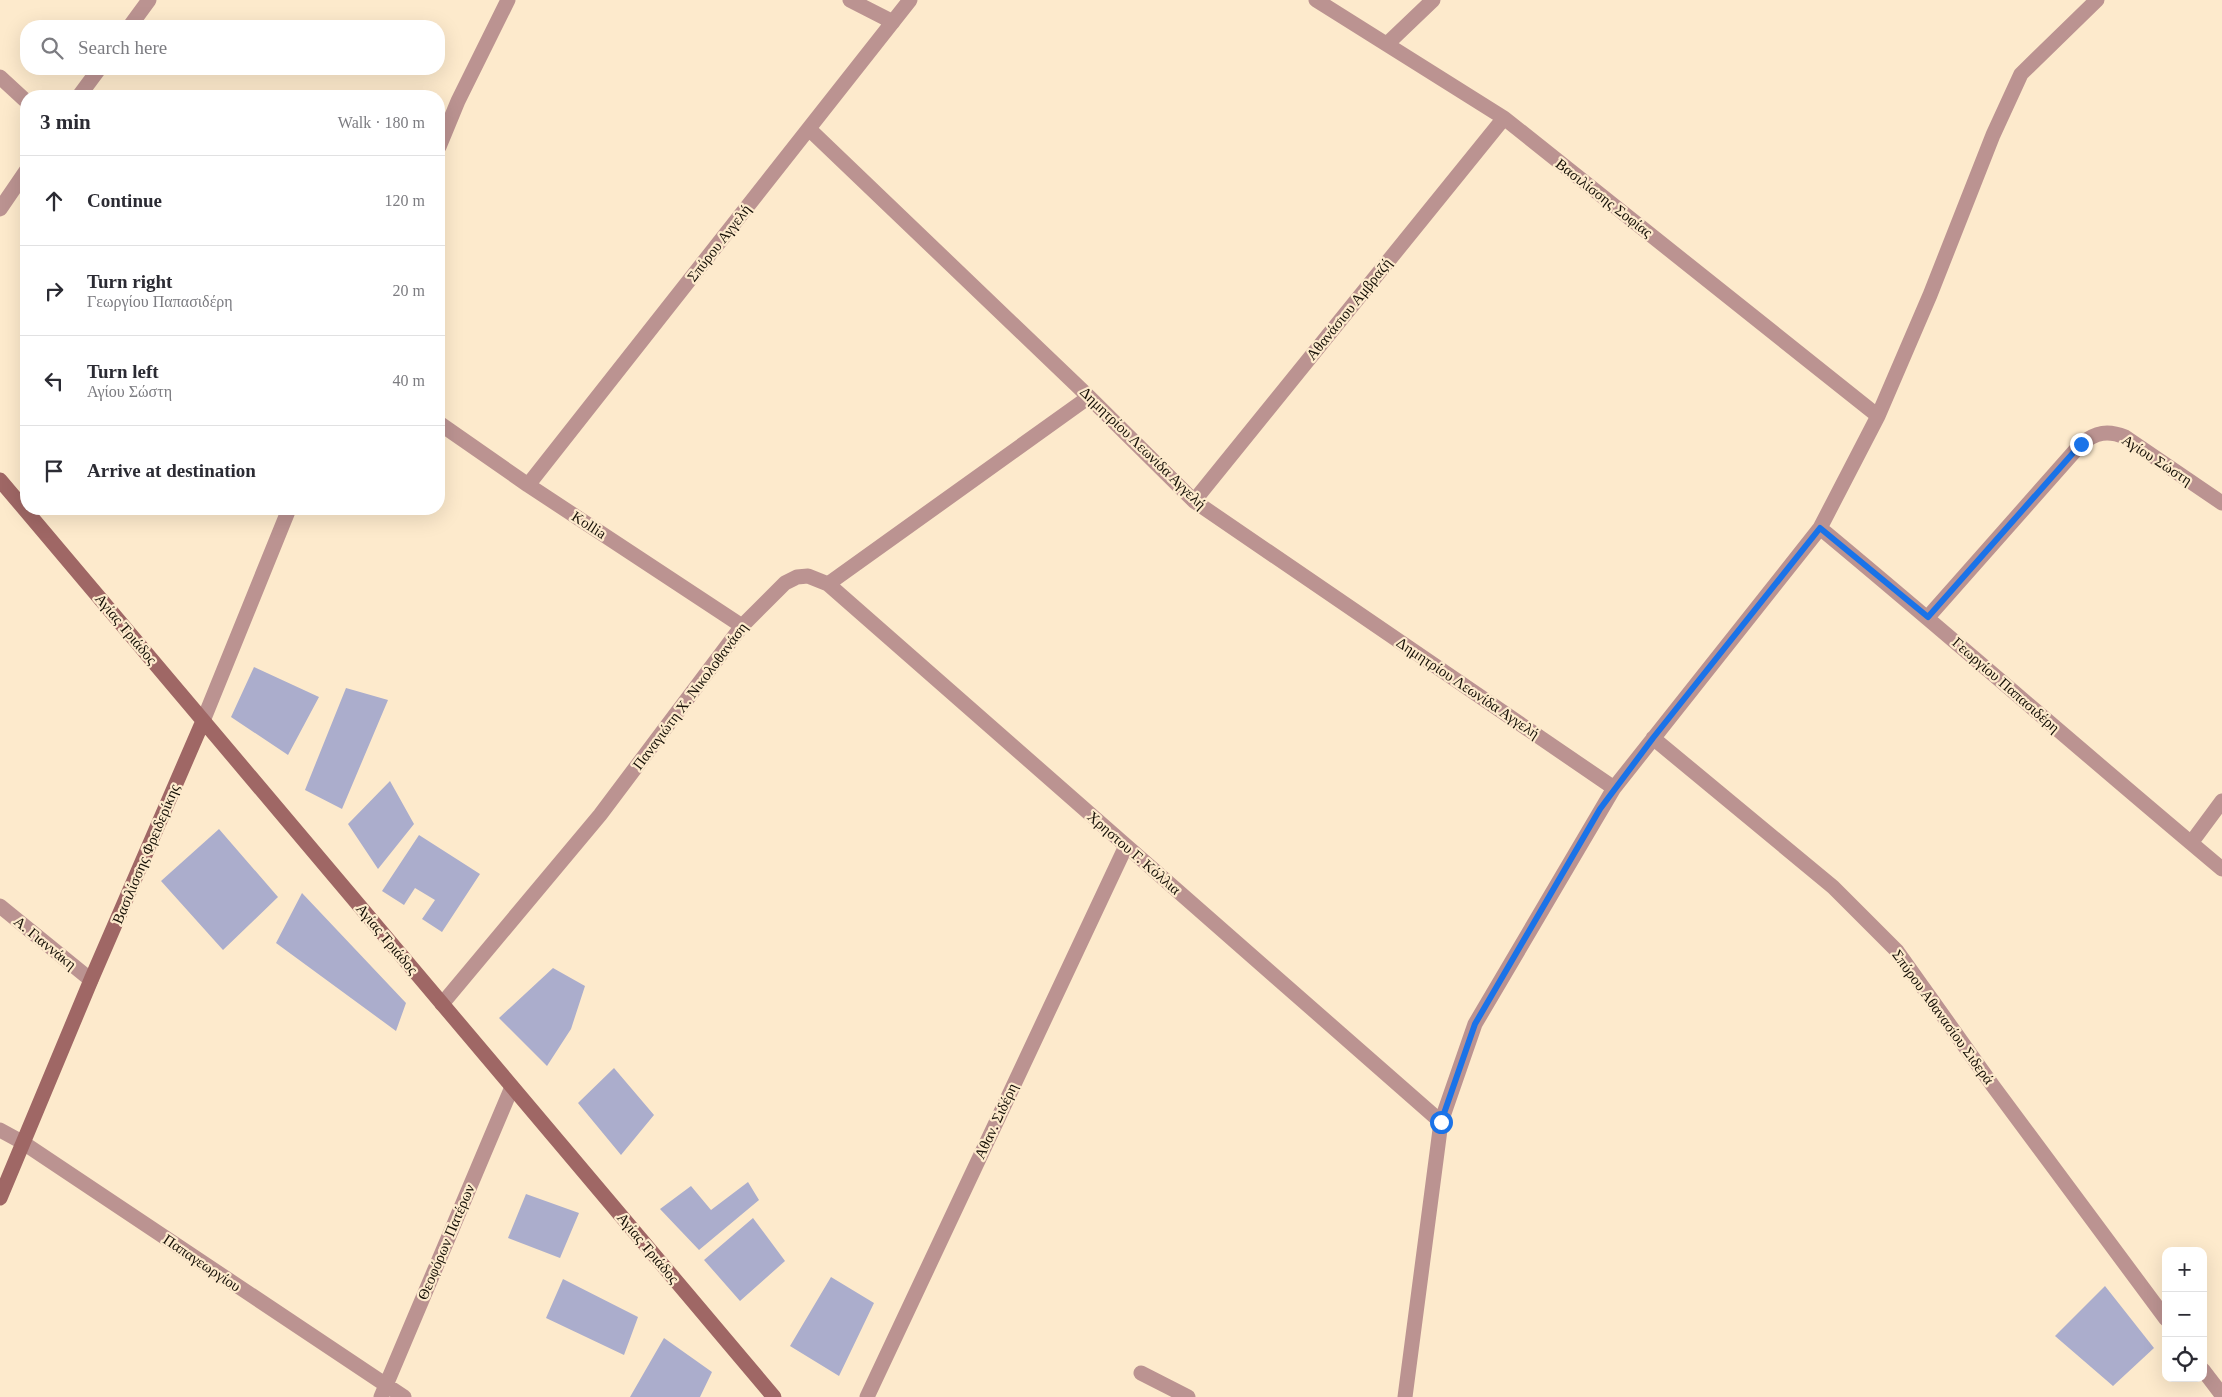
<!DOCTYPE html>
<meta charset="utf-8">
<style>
:root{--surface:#fff;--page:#f2f2f3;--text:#2b2b33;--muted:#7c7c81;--line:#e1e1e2}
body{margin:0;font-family:"Times New Roman",serif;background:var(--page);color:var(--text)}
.controls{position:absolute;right:15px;bottom:15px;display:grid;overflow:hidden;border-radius:10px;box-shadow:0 5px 20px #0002}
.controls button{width:45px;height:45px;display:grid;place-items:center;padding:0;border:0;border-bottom:1px solid var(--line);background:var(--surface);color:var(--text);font:25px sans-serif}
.stop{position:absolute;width:15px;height:15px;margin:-11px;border:4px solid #1a73e8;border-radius:50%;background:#fff}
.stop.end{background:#1a73e8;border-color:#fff;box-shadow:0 1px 5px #0008}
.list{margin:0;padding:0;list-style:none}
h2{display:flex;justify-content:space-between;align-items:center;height:65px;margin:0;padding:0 20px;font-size:21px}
h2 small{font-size:16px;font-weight:400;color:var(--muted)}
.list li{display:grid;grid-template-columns:32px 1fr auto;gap:15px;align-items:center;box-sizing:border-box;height:90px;padding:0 20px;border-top:1px solid var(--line)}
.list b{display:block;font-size:19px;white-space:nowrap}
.list p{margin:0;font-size:16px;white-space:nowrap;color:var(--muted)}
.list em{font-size:16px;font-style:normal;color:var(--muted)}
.icon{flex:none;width:28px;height:28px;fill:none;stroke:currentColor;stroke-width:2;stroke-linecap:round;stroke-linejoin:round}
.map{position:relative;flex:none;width:2222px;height:1397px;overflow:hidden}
.search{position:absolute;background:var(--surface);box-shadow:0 5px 20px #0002;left:20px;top:20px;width:425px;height:55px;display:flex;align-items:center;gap:12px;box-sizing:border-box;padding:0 18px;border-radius:20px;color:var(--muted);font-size:19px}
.panel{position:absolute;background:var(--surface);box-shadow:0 5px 20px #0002;left:20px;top:90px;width:425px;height:425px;border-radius:20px}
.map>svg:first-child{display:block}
</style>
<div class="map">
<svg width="2222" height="1397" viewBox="0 0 2222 1397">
<rect width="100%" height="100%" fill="#fdeacc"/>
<path fill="#abadcc" d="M 254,667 L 319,697 L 288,755 L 231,717 Z
M 346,688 L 388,700 L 342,809 L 305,790 Z
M 390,781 L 414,824 L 378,869 L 348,824 Z
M 219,829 L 278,897 L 223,950 L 161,881 Z
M 419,835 L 480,874 L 442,932 L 422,919 L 435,900 L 415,888 L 404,905 L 382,891 Z
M 302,893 L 406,1003 L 396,1031 L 276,943 Z
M 553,968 L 585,986 L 571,1029 L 547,1066 L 499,1018 Z
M 614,1068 L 654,1115 L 621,1155 L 578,1103 Z
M 748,1182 L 759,1200 L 699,1250 L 660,1209 L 691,1186 L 711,1210 Z
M 526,1194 L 579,1213 L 560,1258 L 508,1238 Z
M 753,1218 L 785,1261 L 740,1301 L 704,1260 Z
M 831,1277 L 874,1303 L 839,1376 L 790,1346 Z
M 563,1279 L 638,1317 L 624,1355 L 546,1318 Z
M 2105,1286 L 2154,1348 L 2113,1386 L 2055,1336 Z
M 664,1338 L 712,1372 L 700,1397 L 630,1397 Z"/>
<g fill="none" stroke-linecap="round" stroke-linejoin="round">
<path stroke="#bb9391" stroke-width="15" d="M 850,0 L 893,22
M 1316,0 L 1504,118 L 1878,416
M 130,26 L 149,0
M 1387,44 L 1433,0
M 0,77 L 26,101
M 79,96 L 99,69
M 809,129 L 1089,397 L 1194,501 L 1614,788
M 439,147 L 458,101 L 508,0
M 0,209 L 26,171
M 439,423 L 528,485 L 742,626
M 528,485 L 910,0
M 1194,501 L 1504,118
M 1820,528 C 1955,640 2087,756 2222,869
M 828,584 L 1441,1122
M 1928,617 L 2081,444 C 2096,432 2108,430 2125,437 L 2222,503
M 203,721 L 289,509
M 1653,738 L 1833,887 L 1897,951 L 1993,1086 L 2166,1319
M 2191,843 L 2222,801
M 0,906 L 91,980
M 442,1004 L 600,815 L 742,626 L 785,583 L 797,577 L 808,576 L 828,584 L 1089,397
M 0,1130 L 22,1142 L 404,1397
M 2203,1370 L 2222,1395
M 1141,1373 L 1188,1397
M 381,1397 L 512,1087
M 867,1397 L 1126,846
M 1405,1397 L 1441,1122 L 1475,1024 L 1614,788 L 1820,528 L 1878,416 L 1930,295 L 1993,135 L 2021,74 L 2097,0"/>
<path stroke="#9f6765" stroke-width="15" d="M 0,480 L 774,1397
M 0,1198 L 91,980 L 203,721"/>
</g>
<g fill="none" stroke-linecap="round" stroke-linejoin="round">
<path stroke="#1a73e8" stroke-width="6" d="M 1441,1122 L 1475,1024 L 1600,809 L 1653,738 L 1820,528 L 1928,617 L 2081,444"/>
</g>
<g text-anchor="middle" stroke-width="4.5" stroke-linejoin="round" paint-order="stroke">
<g font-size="15" fill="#171107" stroke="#fdeacc">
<text transform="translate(1604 198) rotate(38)" y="5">Βασιλίσσης Σοφίας</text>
<text transform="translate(719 243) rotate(-52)" y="5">Σπύρου Αγγελή</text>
<text transform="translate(1349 309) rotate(-51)" y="5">Αθανάσιου Αμβραζή</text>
<text transform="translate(1143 448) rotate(44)" y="5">Δημητρίου Λεωνίδα Αγγελή</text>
<text transform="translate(2157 460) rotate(33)" y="5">Αγίου Σώστη</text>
<text transform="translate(589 525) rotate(33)" y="5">Kollia</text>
<text transform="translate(126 629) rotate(50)" y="5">Αγίας Τριάδος</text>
<text transform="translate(2006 685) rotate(41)" y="5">Γεωργίου Παπασιδέρη</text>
<text transform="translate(1468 688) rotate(34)" y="5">Δημητρίου Λεωνίδα Αγγελή</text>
<text transform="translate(690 696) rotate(-53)" y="5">Παναγιώτη Χ. Νικολοθανάση</text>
<text transform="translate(1134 853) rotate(41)" y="5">Χρηστου Γ. Κόλλια</text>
<text transform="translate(146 854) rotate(-67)" y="5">Βασιλίσσης Φρειδερίκης</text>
<text transform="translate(387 939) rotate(50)" y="5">Αγίας Τριάδος</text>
<text transform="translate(45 943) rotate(39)" y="5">Α. Γιαννάκη</text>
<text transform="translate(1943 1017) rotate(54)" y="5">Σπύρου Αθανασίου Σιδερά</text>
<text transform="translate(996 1121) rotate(-65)" y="5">Αθαν. Σιδέρη</text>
<text transform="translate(446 1242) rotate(-67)" y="5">Θεοφόρων Πατέρων</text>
<text transform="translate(648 1248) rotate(50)" y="5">Αγίας Τριάδος</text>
<text transform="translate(202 1263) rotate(34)" y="5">Παπαγεωργίου</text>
</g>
</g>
</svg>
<div class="controls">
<button>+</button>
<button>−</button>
<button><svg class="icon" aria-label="locate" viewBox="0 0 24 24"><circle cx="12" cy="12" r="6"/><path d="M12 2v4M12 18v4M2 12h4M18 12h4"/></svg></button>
</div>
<div class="stop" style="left:1441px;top:1122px"></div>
<div class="stop end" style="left:2081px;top:444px"></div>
<div class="search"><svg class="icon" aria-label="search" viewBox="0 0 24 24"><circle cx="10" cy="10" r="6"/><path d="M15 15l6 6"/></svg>Search here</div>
<section class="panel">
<h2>3 min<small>Walk · 180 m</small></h2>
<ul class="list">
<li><svg class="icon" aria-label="ahead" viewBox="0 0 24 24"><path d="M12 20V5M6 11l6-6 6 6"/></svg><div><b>Continue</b></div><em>120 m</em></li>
<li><svg class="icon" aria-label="right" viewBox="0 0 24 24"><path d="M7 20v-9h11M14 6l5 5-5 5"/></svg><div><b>Turn right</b><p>Γεωργίου Παπασιδέρη</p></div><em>20 m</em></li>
<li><svg class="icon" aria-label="left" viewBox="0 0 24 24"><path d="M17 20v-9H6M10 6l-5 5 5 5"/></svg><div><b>Turn left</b><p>Αγίου Σώστη</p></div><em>40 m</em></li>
<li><svg class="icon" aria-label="arrive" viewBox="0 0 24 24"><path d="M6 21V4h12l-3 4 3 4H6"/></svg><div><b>Arrive at destination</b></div></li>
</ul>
</section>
</div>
